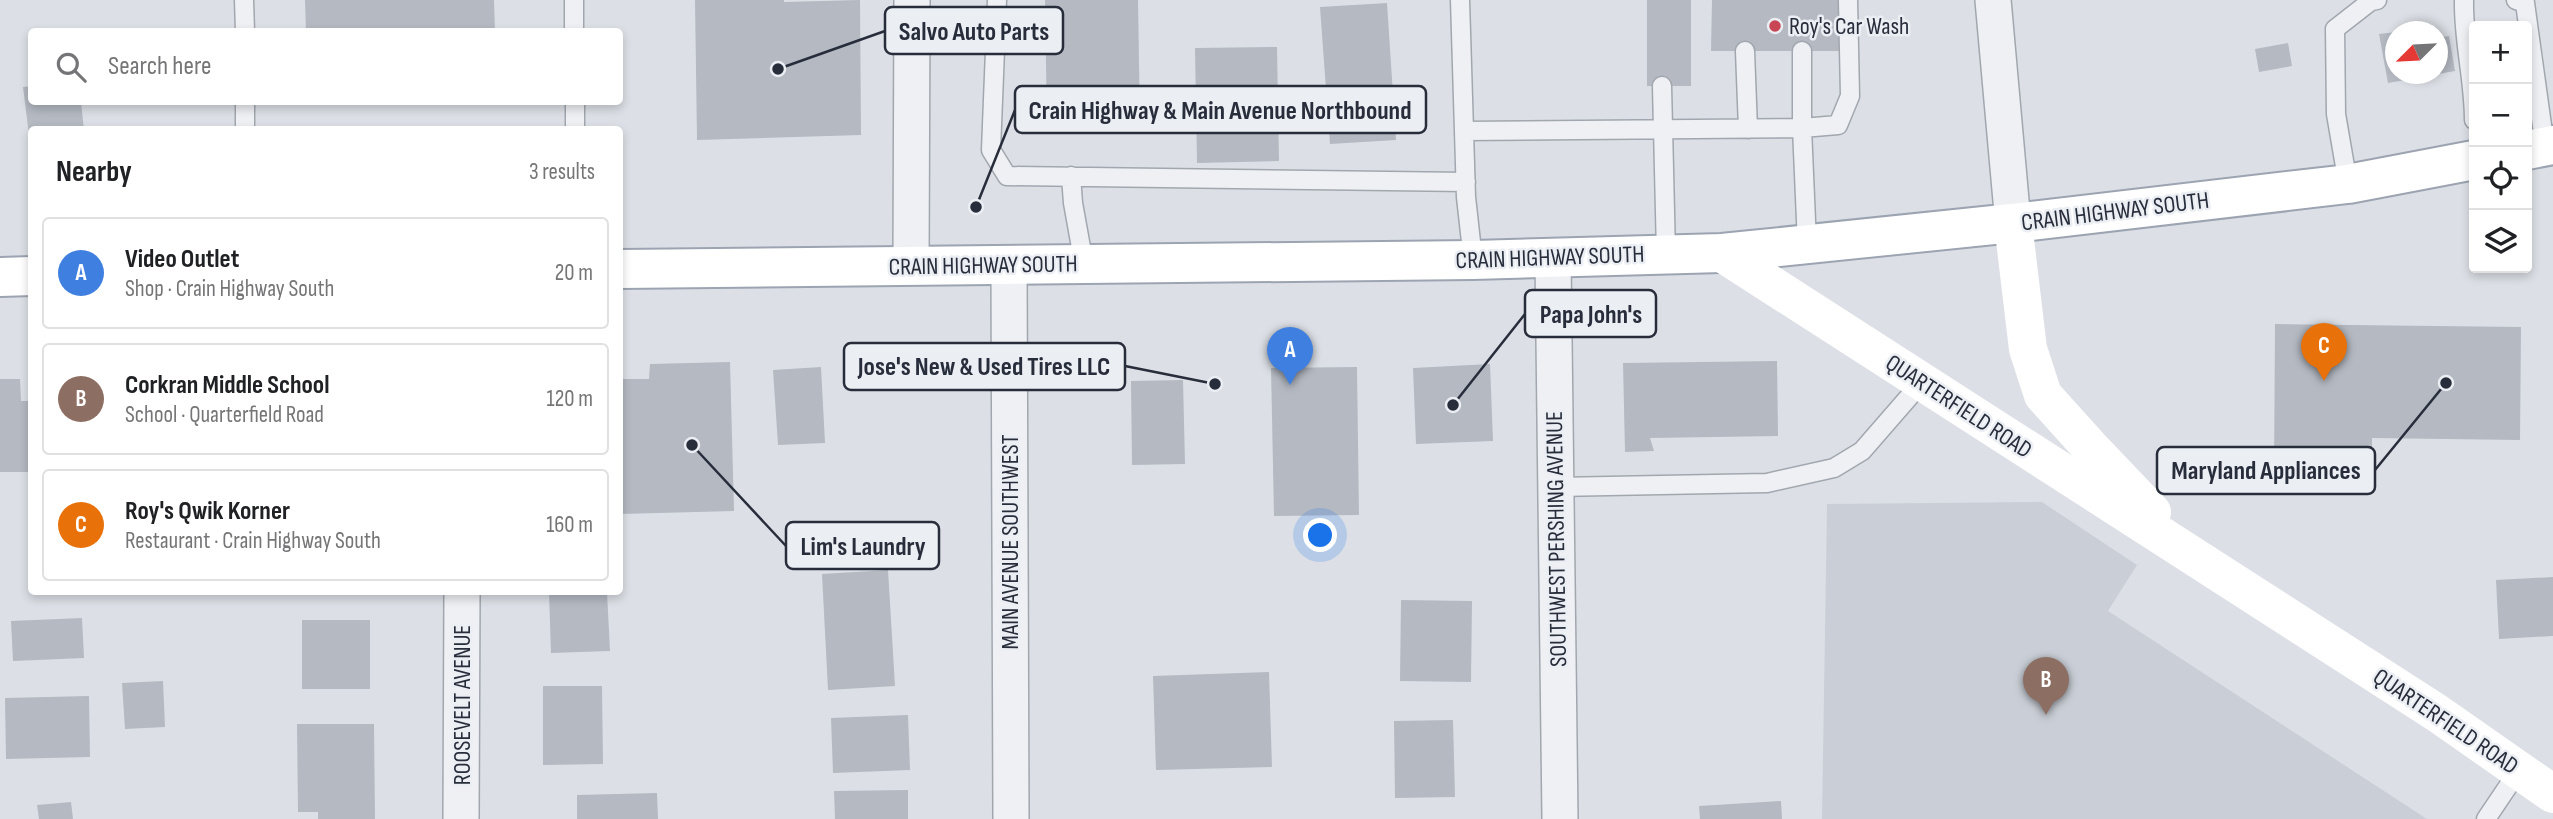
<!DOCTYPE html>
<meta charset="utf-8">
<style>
:root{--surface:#fff;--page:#f6f6f6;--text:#202124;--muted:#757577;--line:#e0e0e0;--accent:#c74555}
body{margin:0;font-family:"Sofia Sans Condensed",sans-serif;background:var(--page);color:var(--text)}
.controls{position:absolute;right:21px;top:21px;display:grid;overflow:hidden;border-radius:7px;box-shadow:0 4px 10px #0003}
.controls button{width:63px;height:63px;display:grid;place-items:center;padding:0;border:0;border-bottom:2px solid var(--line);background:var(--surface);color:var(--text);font:35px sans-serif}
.compass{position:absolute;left:2385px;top:21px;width:63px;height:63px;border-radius:50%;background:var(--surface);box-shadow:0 4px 10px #0003;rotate:246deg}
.you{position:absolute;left:1321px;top:536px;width:24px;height:24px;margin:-18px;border:5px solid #fff;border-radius:50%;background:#1a73e8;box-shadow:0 0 0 10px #1a73e833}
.badge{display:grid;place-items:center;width:46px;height:46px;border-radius:50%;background:var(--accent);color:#fff;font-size:23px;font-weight:700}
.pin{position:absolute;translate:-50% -58px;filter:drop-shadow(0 2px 4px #0008)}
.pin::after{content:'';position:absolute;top:37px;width:24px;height:21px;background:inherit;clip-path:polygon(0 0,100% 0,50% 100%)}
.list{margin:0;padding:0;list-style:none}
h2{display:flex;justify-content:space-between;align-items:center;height:91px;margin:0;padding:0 28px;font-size:30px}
h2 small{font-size:23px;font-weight:400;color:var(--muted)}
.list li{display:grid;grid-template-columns:46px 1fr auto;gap:21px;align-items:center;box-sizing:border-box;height:112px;margin:0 14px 14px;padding:0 14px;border:2px solid var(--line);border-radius:7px}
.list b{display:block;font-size:26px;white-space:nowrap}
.list p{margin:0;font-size:23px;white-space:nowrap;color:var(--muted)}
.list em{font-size:23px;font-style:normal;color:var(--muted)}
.icon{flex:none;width:38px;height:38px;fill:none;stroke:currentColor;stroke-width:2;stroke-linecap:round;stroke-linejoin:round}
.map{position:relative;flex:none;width:2553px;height:819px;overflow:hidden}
.search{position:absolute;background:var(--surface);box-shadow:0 4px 10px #0003;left:28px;top:28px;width:595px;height:77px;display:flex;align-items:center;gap:18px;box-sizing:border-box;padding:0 24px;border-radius:7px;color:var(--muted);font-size:26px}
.panel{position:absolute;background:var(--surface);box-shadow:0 4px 10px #0003;left:28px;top:126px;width:595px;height:469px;border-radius:7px}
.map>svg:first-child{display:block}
</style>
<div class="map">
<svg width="2553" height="819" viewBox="0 0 2553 819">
<rect width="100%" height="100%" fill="#dce0e6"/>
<path fill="#cacfd7" d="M 2042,502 L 2137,565 L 2108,611 L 2427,819 L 1822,819 L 1827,504 Z"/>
<path fill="#b4b9c2" d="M 305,0 L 494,0 L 495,32 L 306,32 Z
M 695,0 L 784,0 L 784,2 L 860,0 L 861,135 L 697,140 Z
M 1045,0 L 1138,0 L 1140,125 L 1047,126 Z
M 1647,0 L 1691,0 L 1691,86 L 1647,86 Z
M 1712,0 L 1839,0 L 1839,51 L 1711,51 Z
M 1387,3 L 1396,140 L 1330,144 L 1320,7 Z
M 2431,24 L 2432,32 L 2401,32 L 2401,30 Z
M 2396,32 L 2396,74 L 2434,75 L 2388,83 L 2379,34 Z
M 2449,36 L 2455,71 L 2438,74 L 2438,38 Z
M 2288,43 L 2292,66 L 2259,72 L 2255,49 Z
M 1277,47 L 1279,161 L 1197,163 L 1195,48 Z
M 32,86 L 32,102 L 81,102 L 84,130 L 32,130 L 30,143 L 23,87 Z
M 2275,324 L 2521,327 L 2520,440 L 2372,438 L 2372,474 L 2274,473 Z
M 1777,361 L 1778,436 L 1650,438 L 1654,451 L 1625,452 L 1623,363 Z
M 730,362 L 734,511 L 620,514 L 620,379 L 649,379 L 650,364 Z
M 1490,364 L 1493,441 L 1416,444 L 1413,368 Z
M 821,367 L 825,443 L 778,445 L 773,370 Z
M 1357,367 L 1359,515 L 1274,516 L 1271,368 Z
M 0,379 L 20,379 L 21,401 L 32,401 L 32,472 L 0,472 Z
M 1183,380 L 1185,464 L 1132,465 L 1131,381 Z
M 888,570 L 895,686 L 828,690 L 822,574 Z
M 2553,577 L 2553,636 L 2499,639 L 2496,580 Z
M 549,592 L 607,592 L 610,651 L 551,653 Z
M 1401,600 L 1472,601 L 1471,682 L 1400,681 Z
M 82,618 L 84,658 L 13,661 L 11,621 Z
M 302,620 L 370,620 L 370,689 L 302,689 Z
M 1269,672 L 1272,767 L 1156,770 L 1153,676 Z
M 163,681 L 165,727 L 125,729 L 122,683 Z
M 543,686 L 602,686 L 603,764 L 543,765 Z
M 89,696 L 90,757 L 6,759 L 5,698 Z
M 908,715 L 910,770 L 833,773 L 831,718 Z
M 1453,720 L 1455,797 L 1395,798 L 1394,721 Z
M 297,724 L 374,724 L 375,819 L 318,819 L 318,812 L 298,812 Z
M 908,790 L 908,819 L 835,819 L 834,791 Z
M 657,793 L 658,819 L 577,819 L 577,795 Z
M 1781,801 L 1782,819 L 1700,819 L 1699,806 Z
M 71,802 L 73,819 L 39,819 L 37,805 Z"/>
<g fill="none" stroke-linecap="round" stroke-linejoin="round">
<defs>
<path id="service" d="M 244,0 L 245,32
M 574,0 L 574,32
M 997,0 L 991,150 L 1007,176 L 1466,182
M 1460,0 L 1466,197 L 1473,260
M 2464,0 C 2463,40 2474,80 2474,120
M 2516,0 L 2525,3 L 2545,147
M 1745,51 L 1748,129
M 1802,51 L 1802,128 L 1838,125 L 1850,96 L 1848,0
M 1662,86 L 1666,254
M 245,102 L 245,130
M 575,102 L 575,130
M 1465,131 L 1802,128 L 1807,244
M 1071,176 L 1073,203 L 1084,264
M 2348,184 L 2336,114 L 2335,29 L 2371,1 L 2377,0
M 1556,487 L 1767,483 L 1834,468 L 1862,451 L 1922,382
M 2486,819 L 2519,770"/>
<path id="minor" d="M 1993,0 L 2013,223
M 1553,259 L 1560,819
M 1009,265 L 1011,819
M 911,266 L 912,0
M 461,819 L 462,592"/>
<path id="primary" d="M 2527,150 L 2553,145
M 620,269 L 1473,260 L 1722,253 L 2013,223 L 2348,184 L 2474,160
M 0,277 L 32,276"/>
</defs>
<use href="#service" stroke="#a2a7af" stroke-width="21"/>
<use href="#minor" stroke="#a2a7af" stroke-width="38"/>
<use href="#primary" stroke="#9ca4b1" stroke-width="42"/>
<use href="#service" stroke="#eef0f4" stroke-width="18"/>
<use href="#minor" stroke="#eef0f4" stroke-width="35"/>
<path stroke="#fff" stroke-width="38" d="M 2013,223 L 2028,349 L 2043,395 L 2089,446 L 2152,512
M 1722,253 L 2437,713 L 2553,794"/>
<use href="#primary" stroke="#fff" stroke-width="38"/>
</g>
<circle fill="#c74555" stroke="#ebeef3" stroke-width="2.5" cx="1775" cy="26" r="7"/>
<g text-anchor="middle" stroke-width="5" stroke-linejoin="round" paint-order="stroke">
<g font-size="24" fill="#272d3b" stroke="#ebeef3" text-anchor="start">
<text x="1789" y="34">Roy's Car Wash</text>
</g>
<g font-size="24" fill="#272d3b" stroke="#ebeef3">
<text transform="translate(2115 211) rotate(-7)" y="8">CRAIN HIGHWAY SOUTH</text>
<text transform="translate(1550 257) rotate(-2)" y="8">CRAIN HIGHWAY SOUTH</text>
<text transform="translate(983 265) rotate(-1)" y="8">CRAIN HIGHWAY SOUTH</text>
<text transform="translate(1959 406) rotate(33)" y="8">QUARTERFIELD ROAD</text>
<text transform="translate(1556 539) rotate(-91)" y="8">SOUTHWEST PERSHING AVENUE</text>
<text transform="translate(1010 542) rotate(-90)" y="8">MAIN AVENUE SOUTHWEST</text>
<text transform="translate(462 705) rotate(-90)" y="8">ROOSEVELT AVENUE</text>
<text transform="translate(2446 721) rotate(34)" y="8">QUARTERFIELD ROAD</text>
</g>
</g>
<path fill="none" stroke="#272d3b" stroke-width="2.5" d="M778 69L885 31M976 207L1015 110M1453 405L1525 314M1215 384L1125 366M2446 383L2375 470M692 445L786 546"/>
<g fill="#272d3b" stroke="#ebeef3" stroke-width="2.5">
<circle cx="778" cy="69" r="7"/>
<circle cx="976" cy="207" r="7"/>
<circle cx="1453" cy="405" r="7"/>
<circle cx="1215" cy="384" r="7"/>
<circle cx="2446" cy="383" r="7"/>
<circle cx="692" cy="445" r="7"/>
</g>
<g fill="#ebeef3" stroke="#272d3b" stroke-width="2.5">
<rect x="885" y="7" width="178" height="47" rx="7"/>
<rect x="1015" y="86" width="411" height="47" rx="7"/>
<rect x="1525" y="290" width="131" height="47" rx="7"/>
<rect x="844" y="343" width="281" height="47" rx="7"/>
<rect x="2157" y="447" width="218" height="47" rx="7"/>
<rect x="786" y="522" width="153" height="47" rx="7"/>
</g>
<g font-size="26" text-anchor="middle" font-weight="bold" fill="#272d3b">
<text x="974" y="40">Salvo Auto Parts</text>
<text x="1220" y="119">Crain Highway &amp; Main Avenue Northbound</text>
<text x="1591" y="323">Papa John's</text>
<text x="984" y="375">Jose's New &amp; Used Tires LLC</text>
<text x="2266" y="479">Maryland Appliances</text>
<text x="863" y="555">Lim's Laundry</text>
</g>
</svg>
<div class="controls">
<button>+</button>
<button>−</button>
<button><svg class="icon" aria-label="locate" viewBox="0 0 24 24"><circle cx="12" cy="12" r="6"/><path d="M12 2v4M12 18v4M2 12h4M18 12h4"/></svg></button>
<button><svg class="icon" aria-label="layers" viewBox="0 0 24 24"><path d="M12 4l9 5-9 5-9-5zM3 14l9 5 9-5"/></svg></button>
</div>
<svg class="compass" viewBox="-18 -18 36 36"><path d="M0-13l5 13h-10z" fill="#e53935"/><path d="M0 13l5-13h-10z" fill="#757577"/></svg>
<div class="you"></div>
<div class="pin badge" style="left:1290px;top:385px;background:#3f7fe0">A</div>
<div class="pin badge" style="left:2046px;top:715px;background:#8d6e63">B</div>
<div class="pin badge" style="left:2324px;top:381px;background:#e8710a">C</div>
<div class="search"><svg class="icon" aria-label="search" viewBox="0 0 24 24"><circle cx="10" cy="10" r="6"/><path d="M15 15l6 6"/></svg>Search here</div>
<section class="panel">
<h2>Nearby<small>3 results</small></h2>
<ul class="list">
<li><span class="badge" style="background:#3f7fe0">A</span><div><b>Video Outlet</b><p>Shop · Crain Highway South</p></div><em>20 m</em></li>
<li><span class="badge" style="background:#8d6e63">B</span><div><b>Corkran Middle School</b><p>School · Quarterfield Road</p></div><em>120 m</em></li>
<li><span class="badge" style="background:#e8710a">C</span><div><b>Roy's Qwik Korner</b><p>Restaurant · Crain Highway South</p></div><em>160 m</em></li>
</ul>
</section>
</div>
